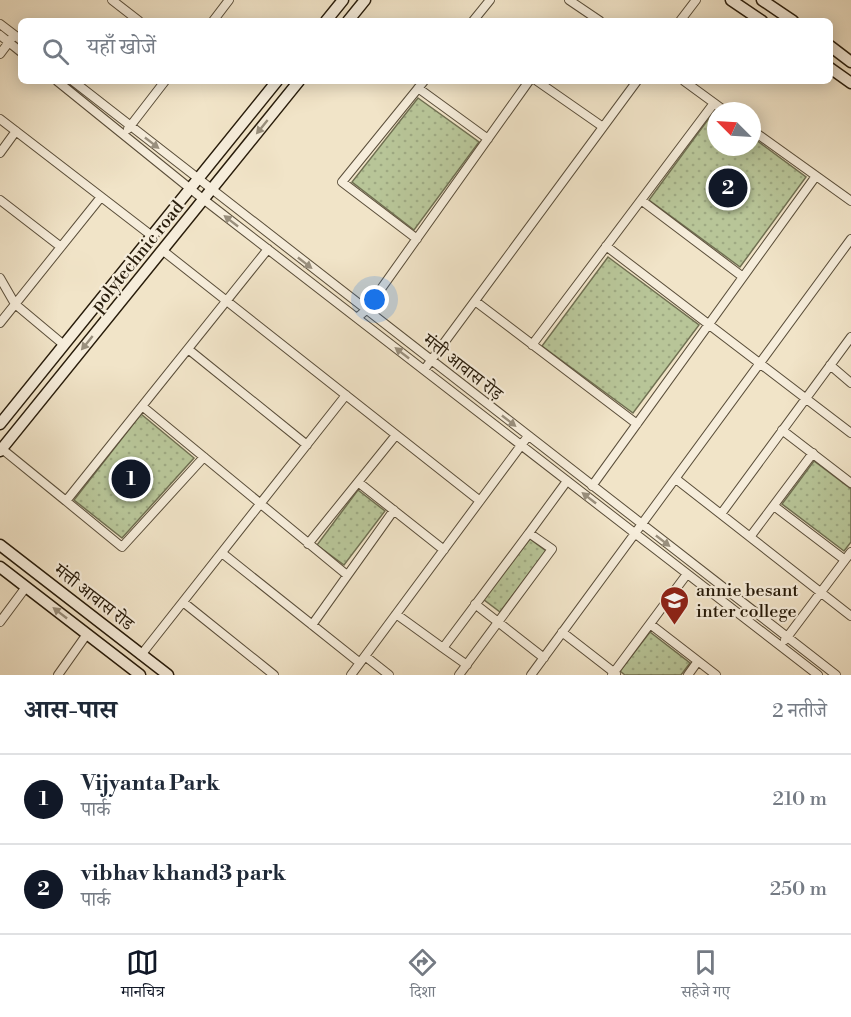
<!DOCTYPE html>
<html lang="hi">
<meta charset="utf-8">
<style>
:root{--surface:#fff;--page:#f6f6f7;--text:#1f2937;--muted:#747a83;--line:#e0e1e3;--accent:#111827}
body{margin:0;font-family:"Libre Bodoni","Noto Serif Devanagari",serif;background:var(--page);color:var(--text)}
.compass{position:absolute;left:707px;top:102px;width:54px;height:54px;border-radius:50%;background:var(--surface);box-shadow:0 3px 15px #0003;rotate:294deg}
.you{position:absolute;left:375px;top:300px;width:21px;height:21px;margin:-15px;border:4px solid #fff;border-radius:50%;background:#1a73e8;box-shadow:0 0 0 9px #1a73e833}
.badge{display:grid;place-items:center;width:39px;height:39px;border-radius:50%;background:var(--accent);color:#fff;font-size:20px;font-weight:700}
.pin{position:absolute;translate:-50% -50%;border:3px solid #fff;box-shadow:0 2px 6px #0006}
.list{margin:0;padding:0;list-style:none}
h2{display:flex;justify-content:space-between;align-items:center;height:78px;margin:0;padding:0 24px;font-size:26px}
h2 small{font-size:20px;font-weight:400;color:var(--muted)}
.list li{display:grid;grid-template-columns:39px 1fr auto;gap:18px;align-items:center;box-sizing:border-box;height:90px;padding:0 24px;border-top:2px solid var(--line)}
.list b{display:block;font-size:22px;white-space:nowrap}
.list p{margin:0;font-size:20px;white-space:nowrap;color:var(--muted)}
.list em{font-size:20px;font-style:normal;color:var(--muted)}
.icon{flex:none;width:33px;height:33px;fill:none;stroke:currentColor;stroke-width:2;stroke-linecap:round;stroke-linejoin:round}
.map{position:relative;flex:none;width:851px;height:675px;overflow:hidden}
.search{position:absolute;background:var(--surface);box-shadow:0 3px 15px #0003;left:18px;right:18px;top:18px;height:66px;display:flex;align-items:center;gap:15px;box-sizing:border-box;padding:0 21px;border-radius:9px;color:var(--muted);font-size:22px}
.sheet{height:258px;background:var(--surface)}
nav{display:flex;justify-content:space-around;align-items:center;box-sizing:border-box;height:84px;border-top:2px solid var(--line);background:var(--surface);font-size:16px;color:var(--muted)}
nav a{display:grid;justify-items:center;gap:3px}
nav .on{color:var(--accent)}
.map>svg:first-child{display:block}
</style>
<div class="map">
<svg width="851" height="675" viewBox="0 0 851 675">
<defs>
<pattern id="grass-dots" width="8" height="8" patternUnits="userSpaceOnUse" patternTransform="scale(1.5)"><rect width="8" height="8" fill="#b8c598"/><path d="M2 2h.1M6 6h.1" fill="none" stroke="#9ea982" stroke-width="1.8" stroke-linecap="round"/></pattern>
</defs>
<rect width="100%" height="100%" fill="#f1e4c8"/>
<filter id="stains"><feTurbulence type="fractalNoise" baseFrequency=".00333" numOctaves="4"/><feColorMatrix values="0 0 0 0 .2 0 0 0 0 .09 0 0 0 0 .02 0 0 0 .5 -.17"/></filter>
<radialGradient id="worn" r=".72"><stop offset=".6" stop-color="#630" stop-opacity="0"/><stop offset="1" stop-color="#630" stop-opacity=".3"/></radialGradient>
<path fill="url(#grass-dots)" stroke="#707052" stroke-width="1.5" d="M 418,98 L 479,142 L 414,230 L 352,182 Z
M 715,110 L 716,147 L 752,147 L 752,137 L 806,177 L 740,267 L 649,200 Z
M 608,257 L 699,325 L 633,413 L 542,346 Z
M 141,414 L 194,458 L 122,538 L 74,500 Z
M 814,461 L 851,489 L 851,542 L 844,551 L 782,504 Z
M 358,490 L 385,511 L 344,565 L 317,545 Z
M 530,539 L 546,551 L 500,612 L 483,599 Z
M 650,632 L 690,663 L 681,675 L 625,675 L 620,671 Z"/>
<g fill="none" stroke-linecap="round" stroke-linejoin="round">
<defs>
<path id="street" d="M 112,0 L 139,21
M 569,0 L 600,21
M 213,21 L 229,0
M 473,21 L 490,0
M 680,21 L 696,0
M 0,24 L 21,40
M 0,35 L 21,52
M 0,54 L 12,38
M 57,81 L 203,199 L 818,675
M 73,81 L 836,675
M 537,81 L 603,127
M 684,81 L 725,111
M 418,88 L 488,139
M 0,119 L 152,236
M 128,129 L 165,81
M 752,130 L 851,201
M 0,153 L 16,131
M 0,200 L 61,247
M 641,200 L 743,277
M 417,239 L 342,182 L 424,81
M 606,246 L 851,433
M 162,250 L 480,501
M 0,278 L 15,304 L 64,345
M 475,301 L 637,424
M 357,318 L 366,310 L 529,81
M 0,323 L 101,197
M 532,345 L 714,103
M 188,349 L 307,445
M 830,365 L 851,383
M 424,370 L 637,81
M 142,406 L 347,575
M 782,430 L 851,483
M 2,449 L 66,501 L 268,249
M 676,479 L 851,616
M 358,482 L 444,550
M 592,486 L 816,176
M 66,501 L 122,547 L 204,457
M 774,506 L 845,560
M 721,514 L 851,337
M 529,533 L 567,481
M 750,537 L 813,453
M 308,544 L 396,435
M 222,553 L 360,663
M 183,602 L 274,675
M 475,604 L 544,658
M 396,614 L 443,648
M 0,622 L 26,587
M 650,624 L 716,675
M 312,625 L 394,510
M 562,632 L 616,674
M 785,640 L 851,552
M 141,655 L 346,395
M 365,656 L 389,675
M 58,675 L 87,634
M 351,675 L 528,436
M 459,675 L 552,549 L 529,533 L 443,648 L 467,665
M 531,675 L 851,239
M 612,675 L 687,574
M 688,675 L 698,661"/>
<path id="secondary" d="M 731,0 L 762,21
M 762,0 L 793,21
M 326,21 L 343,0
M 348,21 L 365,0
M 830,46 L 851,62
M 830,68 L 851,83
M 0,424 L 277,81
M 0,451 L 299,81
M 0,545 L 168,675
M 0,567 L 140,675"/>
</defs>
<use href="#street" stroke="#5a4e3a" stroke-width="10"/>
<use href="#secondary" stroke="#281c0b" stroke-width="13"/>
<use href="#street" stroke="#f6eddb" stroke-width="8"/>
<use href="#secondary" stroke="#f6eddb" stroke-width="10"/>
</g>
<defs><path id="oneway-solid" d="M-6-.8H1V-3.2L6.5 0L1 3.2V.8H-6Z" transform="scale(1.5)"/></defs>
<g fill="#998f7d">
<use href="#oneway-solid" transform="translate(262 127) rotate(129)"/>
<use href="#oneway-solid" transform="translate(152 143) rotate(38)"/>
<use href="#oneway-solid" transform="translate(231 221) rotate(-142)"/>
<use href="#oneway-solid" transform="translate(305 263) rotate(38)"/>
<use href="#oneway-solid" transform="translate(87 343) rotate(129)"/>
<use href="#oneway-solid" transform="translate(402 353) rotate(-142)"/>
<use href="#oneway-solid" transform="translate(509 421) rotate(38)"/>
<use href="#oneway-solid" transform="translate(589 498) rotate(-142)"/>
<use href="#oneway-solid" transform="translate(663 541) rotate(38)"/>
<use href="#oneway-solid" transform="translate(60 613) rotate(-142)"/>
</g>
<defs>
<symbol id="school-pin" viewBox="-11 -11 22 30"><path d="M0 17L-7.5 6A9.5 9.5 0 1 1 7.5 6Z" fill="#8f2418" stroke="#f6eddb"/><path d="M0-5L7-2L0 1L-7-2ZM-4 1L0 2.5L4 1V4Q0 6-4 4Z" fill="#fff"/></symbol>
</defs>
<g fill-rule="evenodd">
<use href="#school-pin" x="658" y="584" width="33" height="45"/>
</g>
<g text-anchor="middle" stroke-width="4.5" stroke-linejoin="round" paint-order="stroke">
<g font-size="18" fill="#281c0b" stroke="#f6eddb">
<text transform="translate(137 256) rotate(-51)" y="6">polytechnic road</text>
<text transform="translate(463 367) rotate(38)" y="6">मंत्ती आवास रोड़</text>
<text transform="translate(94 597) rotate(38)" y="6">मंत्ती आवास रोड</text>
</g>
<g font-size="18" fill="#281c0b" stroke="#f6eddb" text-anchor="start">
<text x="696" y="596">annie besant<tspan x="696" dy="21">inter college</tspan></text>
</g>
</g>
<rect width="100%" height="100%" filter="url(#stains)"/>
<rect width="100%" height="100%" fill="url(#worn)"/>
</svg>
<svg class="compass" viewBox="-18 -18 36 36"><path d="M0-13l5 13h-10z" fill="#e53935"/><path d="M0 13l5-13h-10z" fill="#747a83"/></svg>
<div class="you"></div>
<div class="pin badge" style="left:131px;top:479px">1</div>
<div class="pin badge" style="left:728px;top:188px">2</div>
<div class="search"><svg class="icon" aria-label="search" viewBox="0 0 24 24"><circle cx="10" cy="10" r="6"/><path d="M15 15l6 6"/></svg>यहाँ खोजें</div>
</div>
<section class="sheet">
<h2>आस-पास<small>2 नतीजे</small></h2>
<ul class="list">
<li><span class="badge">1</span><div><b>Vijyanta Park</b><p>पार्क</p></div><em>210 m</em></li>
<li><span class="badge">2</span><div><b>vibhav khand3 park</b><p>पार्क</p></div><em>250 m</em></li>
</ul>
</section>
<nav>
<a class="on"><svg class="icon" aria-label="map" viewBox="0 0 24 24"><path d="M3 6l6-2 6 2 6-2v14l-6 2-6-2-6 2zM9 4v14M15 6v14"/></svg>मानचित्र</a>
<a><svg class="icon" aria-label="directions" viewBox="0 0 24 24"><path d="M12 3l9 9-9 9-9-9zM9 14v-3h6M13 9l2 2-2 2"/></svg>दिशा</a>
<a><svg class="icon" aria-label="saved" viewBox="0 0 24 24"><path d="M7 4h10v16l-5-4-5 4z"/></svg>सहेजे गए</a>
</nav>
